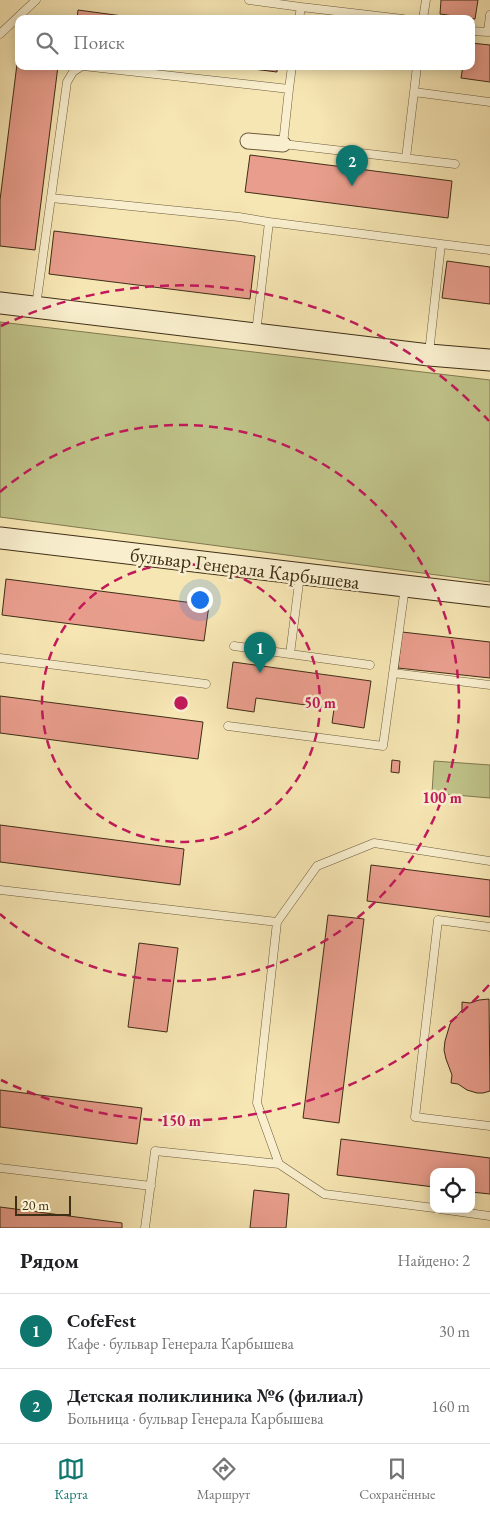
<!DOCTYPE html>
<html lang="ru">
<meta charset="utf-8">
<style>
:root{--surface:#fff;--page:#f6f6f6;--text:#202124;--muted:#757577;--line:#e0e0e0;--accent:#0f766e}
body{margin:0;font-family:"EB Garamond",serif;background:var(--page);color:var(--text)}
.controls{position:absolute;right:15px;bottom:15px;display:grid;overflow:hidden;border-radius:10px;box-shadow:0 2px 12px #0003}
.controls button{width:45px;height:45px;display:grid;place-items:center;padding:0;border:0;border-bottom:1px solid var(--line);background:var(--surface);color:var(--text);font:25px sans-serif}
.scale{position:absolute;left:15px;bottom:12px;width:56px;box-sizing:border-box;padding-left:5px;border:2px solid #3f2e16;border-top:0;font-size:14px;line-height:18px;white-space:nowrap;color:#3f2e16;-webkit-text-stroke:4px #f9efce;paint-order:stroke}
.you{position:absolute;left:199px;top:599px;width:18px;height:18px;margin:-12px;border:4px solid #fff;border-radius:50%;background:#1a73e8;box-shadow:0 0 0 8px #1a73e833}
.badge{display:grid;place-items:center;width:32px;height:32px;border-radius:50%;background:var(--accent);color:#fff;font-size:16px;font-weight:700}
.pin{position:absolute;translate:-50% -41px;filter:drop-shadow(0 1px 2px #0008)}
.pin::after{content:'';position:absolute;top:26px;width:18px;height:15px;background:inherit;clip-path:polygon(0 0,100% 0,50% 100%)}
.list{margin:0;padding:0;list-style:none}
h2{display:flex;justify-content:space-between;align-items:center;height:65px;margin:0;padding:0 20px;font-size:21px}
h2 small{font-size:16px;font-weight:400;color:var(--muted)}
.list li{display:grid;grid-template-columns:32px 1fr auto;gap:15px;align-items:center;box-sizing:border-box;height:75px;padding:0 20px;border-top:1px solid var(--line)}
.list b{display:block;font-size:19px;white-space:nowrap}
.list p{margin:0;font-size:16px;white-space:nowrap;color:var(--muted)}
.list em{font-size:16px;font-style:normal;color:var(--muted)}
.icon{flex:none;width:28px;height:28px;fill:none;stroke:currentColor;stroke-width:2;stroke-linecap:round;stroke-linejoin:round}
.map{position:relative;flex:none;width:490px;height:1228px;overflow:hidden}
.search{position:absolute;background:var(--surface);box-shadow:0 2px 12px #0003;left:15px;right:15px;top:15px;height:55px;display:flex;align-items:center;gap:12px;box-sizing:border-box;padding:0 18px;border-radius:10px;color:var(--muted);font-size:19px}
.sheet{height:215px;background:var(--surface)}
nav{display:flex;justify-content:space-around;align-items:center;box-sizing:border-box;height:70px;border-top:1px solid var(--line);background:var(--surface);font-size:14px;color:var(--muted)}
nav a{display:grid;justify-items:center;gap:2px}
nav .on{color:var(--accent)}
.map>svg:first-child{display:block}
</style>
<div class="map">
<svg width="490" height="1228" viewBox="0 0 490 1228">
<rect width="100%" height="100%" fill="#f6e6b3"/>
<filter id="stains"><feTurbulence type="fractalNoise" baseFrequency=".004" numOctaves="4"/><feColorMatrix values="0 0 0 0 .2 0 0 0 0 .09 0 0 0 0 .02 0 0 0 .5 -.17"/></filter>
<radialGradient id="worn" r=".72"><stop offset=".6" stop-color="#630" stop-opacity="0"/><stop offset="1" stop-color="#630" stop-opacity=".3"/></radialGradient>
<path fill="#c0c48a" stroke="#807950" d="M 0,322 L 490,380 L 490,582 L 0,517 Z
M 434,761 L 490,765 L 490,798 L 432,793 Z"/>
<path fill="#e99e8d" stroke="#3f2e16" d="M 441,0 L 478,0 L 475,19 L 440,14 Z
M 78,10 L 145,19 L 77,19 Z
M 471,43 L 490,45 L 490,82 L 461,78 L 463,66 L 471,66 Z
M 19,48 L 19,66 L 58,66 L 35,250 L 0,246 L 0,200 Z
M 229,66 L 277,66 L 277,72 Z
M 250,155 L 452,181 L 448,218 L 245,192 Z
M 54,231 L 255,256 L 250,299 L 49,274 Z
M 447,261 L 490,267 L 490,304 L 442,298 Z
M 6,579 L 209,605 L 204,641 L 2,615 Z
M 402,632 L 490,642 L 490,678 L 398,668 Z
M 233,662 L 371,681 L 364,728 L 332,723 L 334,709 L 256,698 L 254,712 L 227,708 Z
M 0,696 L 203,722 L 198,759 L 0,733 Z
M 392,760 L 400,761 L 399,773 L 391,772 Z
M 0,825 L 184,849 L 180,885 L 0,862 Z
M 371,865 L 490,880 L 490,917 L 367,901 Z
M 328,915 L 364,919 L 339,1123 L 303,1118 Z
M 139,943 L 178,948 L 167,1032 L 128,1027 Z
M 489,999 L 490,1091 L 483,1093 L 477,1093 L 467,1090 L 458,1084 L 451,1083 L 452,1075 L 446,1059 L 444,1050 L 445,1041 L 450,1024 L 462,1010 L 462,1002 L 470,1003 L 479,1000 Z
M 0,1090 L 142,1108 L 137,1144 L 0,1127 Z
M 341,1139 L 490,1158 L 490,1194 L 471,1192 L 471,1172 L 434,1172 L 434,1187 L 337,1175 Z
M 254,1190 L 289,1194 L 286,1228 L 250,1228 Z
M 0,1207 L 122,1223 L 122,1228 L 0,1228 Z"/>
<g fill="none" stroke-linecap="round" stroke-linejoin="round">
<defs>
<path id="lane" d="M 249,0 L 301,7 L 299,19
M 301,7 L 403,19
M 423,19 L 426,0
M 471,31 L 488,32 L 490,15
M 0,34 L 36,0
M 83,66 L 289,89 L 292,66
M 417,66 L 414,92 L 490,102
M 289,89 L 283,144 L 455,164
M 406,158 L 414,92
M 51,198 L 239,217 L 269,222
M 441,244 L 490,250
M 36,306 L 67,82 L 73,72 L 82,66
M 256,333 L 269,222 L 441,244 L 429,353
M 234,646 L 290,654 L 300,575
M 290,654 L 370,665
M 0,658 L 206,684
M 393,673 L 490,685
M 228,726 L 383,746 L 405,587
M 0,890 L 277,922
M 490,927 L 438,920 L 415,1117 L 490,1126
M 279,1164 L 257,1103 L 277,922 L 317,866 L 374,843 L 490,861
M 0,1168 L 151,1186
M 440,1209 L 490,1216
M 145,1228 L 155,1151 L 279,1164 L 324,1194 L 434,1208"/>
<path id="street" d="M 248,141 L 283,144"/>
<path id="secondary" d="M 0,303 L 429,355 L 490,360
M 0,538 L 490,596"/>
</defs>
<use href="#lane" stroke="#6d5c3d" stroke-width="9"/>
<use href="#street" stroke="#6d5c3d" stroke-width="17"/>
<use href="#secondary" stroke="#3f2e16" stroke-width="23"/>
<use href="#lane" stroke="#f9efce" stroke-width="8"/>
<use href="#street" stroke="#f9efce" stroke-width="15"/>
<use href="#secondary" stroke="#f9efce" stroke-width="21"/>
</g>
<g fill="none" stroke="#c2185b" stroke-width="2.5" stroke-dasharray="9 6">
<circle cx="181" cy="703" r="139"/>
<path d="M0 492A278 278 0 1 1 0 914"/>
<path d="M489 985A418 418 0 0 1 1 1080M1 326A418 418 0 0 1 489 421"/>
</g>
<g text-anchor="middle" stroke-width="5" stroke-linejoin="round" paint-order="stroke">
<g font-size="20" fill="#3f2e16" stroke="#f9efce">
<text transform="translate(245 568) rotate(7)" y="7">бульвар Генерала Карбышева</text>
</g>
</g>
<circle cx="181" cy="703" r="8" fill="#c2185b" stroke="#f9efce" stroke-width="2.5"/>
<g font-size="15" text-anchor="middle" font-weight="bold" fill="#c2185b" stroke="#f9efce" stroke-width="5" stroke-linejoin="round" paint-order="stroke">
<text x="320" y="708">50 m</text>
<text x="442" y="803">100 m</text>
<text x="181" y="1126">150 m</text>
</g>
<rect width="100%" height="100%" filter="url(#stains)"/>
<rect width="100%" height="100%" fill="url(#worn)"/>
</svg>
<div class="controls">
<button><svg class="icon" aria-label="locate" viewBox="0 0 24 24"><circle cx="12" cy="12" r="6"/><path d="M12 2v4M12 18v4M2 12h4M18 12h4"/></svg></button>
</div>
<div class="scale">20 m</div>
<div class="you"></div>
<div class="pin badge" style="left:260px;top:673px">1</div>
<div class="pin badge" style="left:352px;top:186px">2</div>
<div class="search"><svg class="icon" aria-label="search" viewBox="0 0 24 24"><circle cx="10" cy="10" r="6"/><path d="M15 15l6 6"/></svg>Поиск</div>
</div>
<section class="sheet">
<h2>Рядом<small>Найдено: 2</small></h2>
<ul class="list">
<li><span class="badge">1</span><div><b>CofeFest</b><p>Кафе · бульвар Генерала Карбышева</p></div><em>30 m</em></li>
<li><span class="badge">2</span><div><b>Детская поликлиника №6 (филиал)</b><p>Больница · бульвар Генерала Карбышева</p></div><em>160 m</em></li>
</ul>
</section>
<nav>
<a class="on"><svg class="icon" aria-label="map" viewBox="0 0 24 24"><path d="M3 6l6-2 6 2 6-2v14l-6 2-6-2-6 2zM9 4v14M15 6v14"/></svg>Карта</a>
<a><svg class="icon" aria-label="directions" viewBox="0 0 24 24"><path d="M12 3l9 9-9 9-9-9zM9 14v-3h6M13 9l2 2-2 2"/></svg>Маршрут</a>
<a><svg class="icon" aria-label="saved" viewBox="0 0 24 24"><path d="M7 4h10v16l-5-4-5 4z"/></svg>Сохранённые</a>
</nav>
